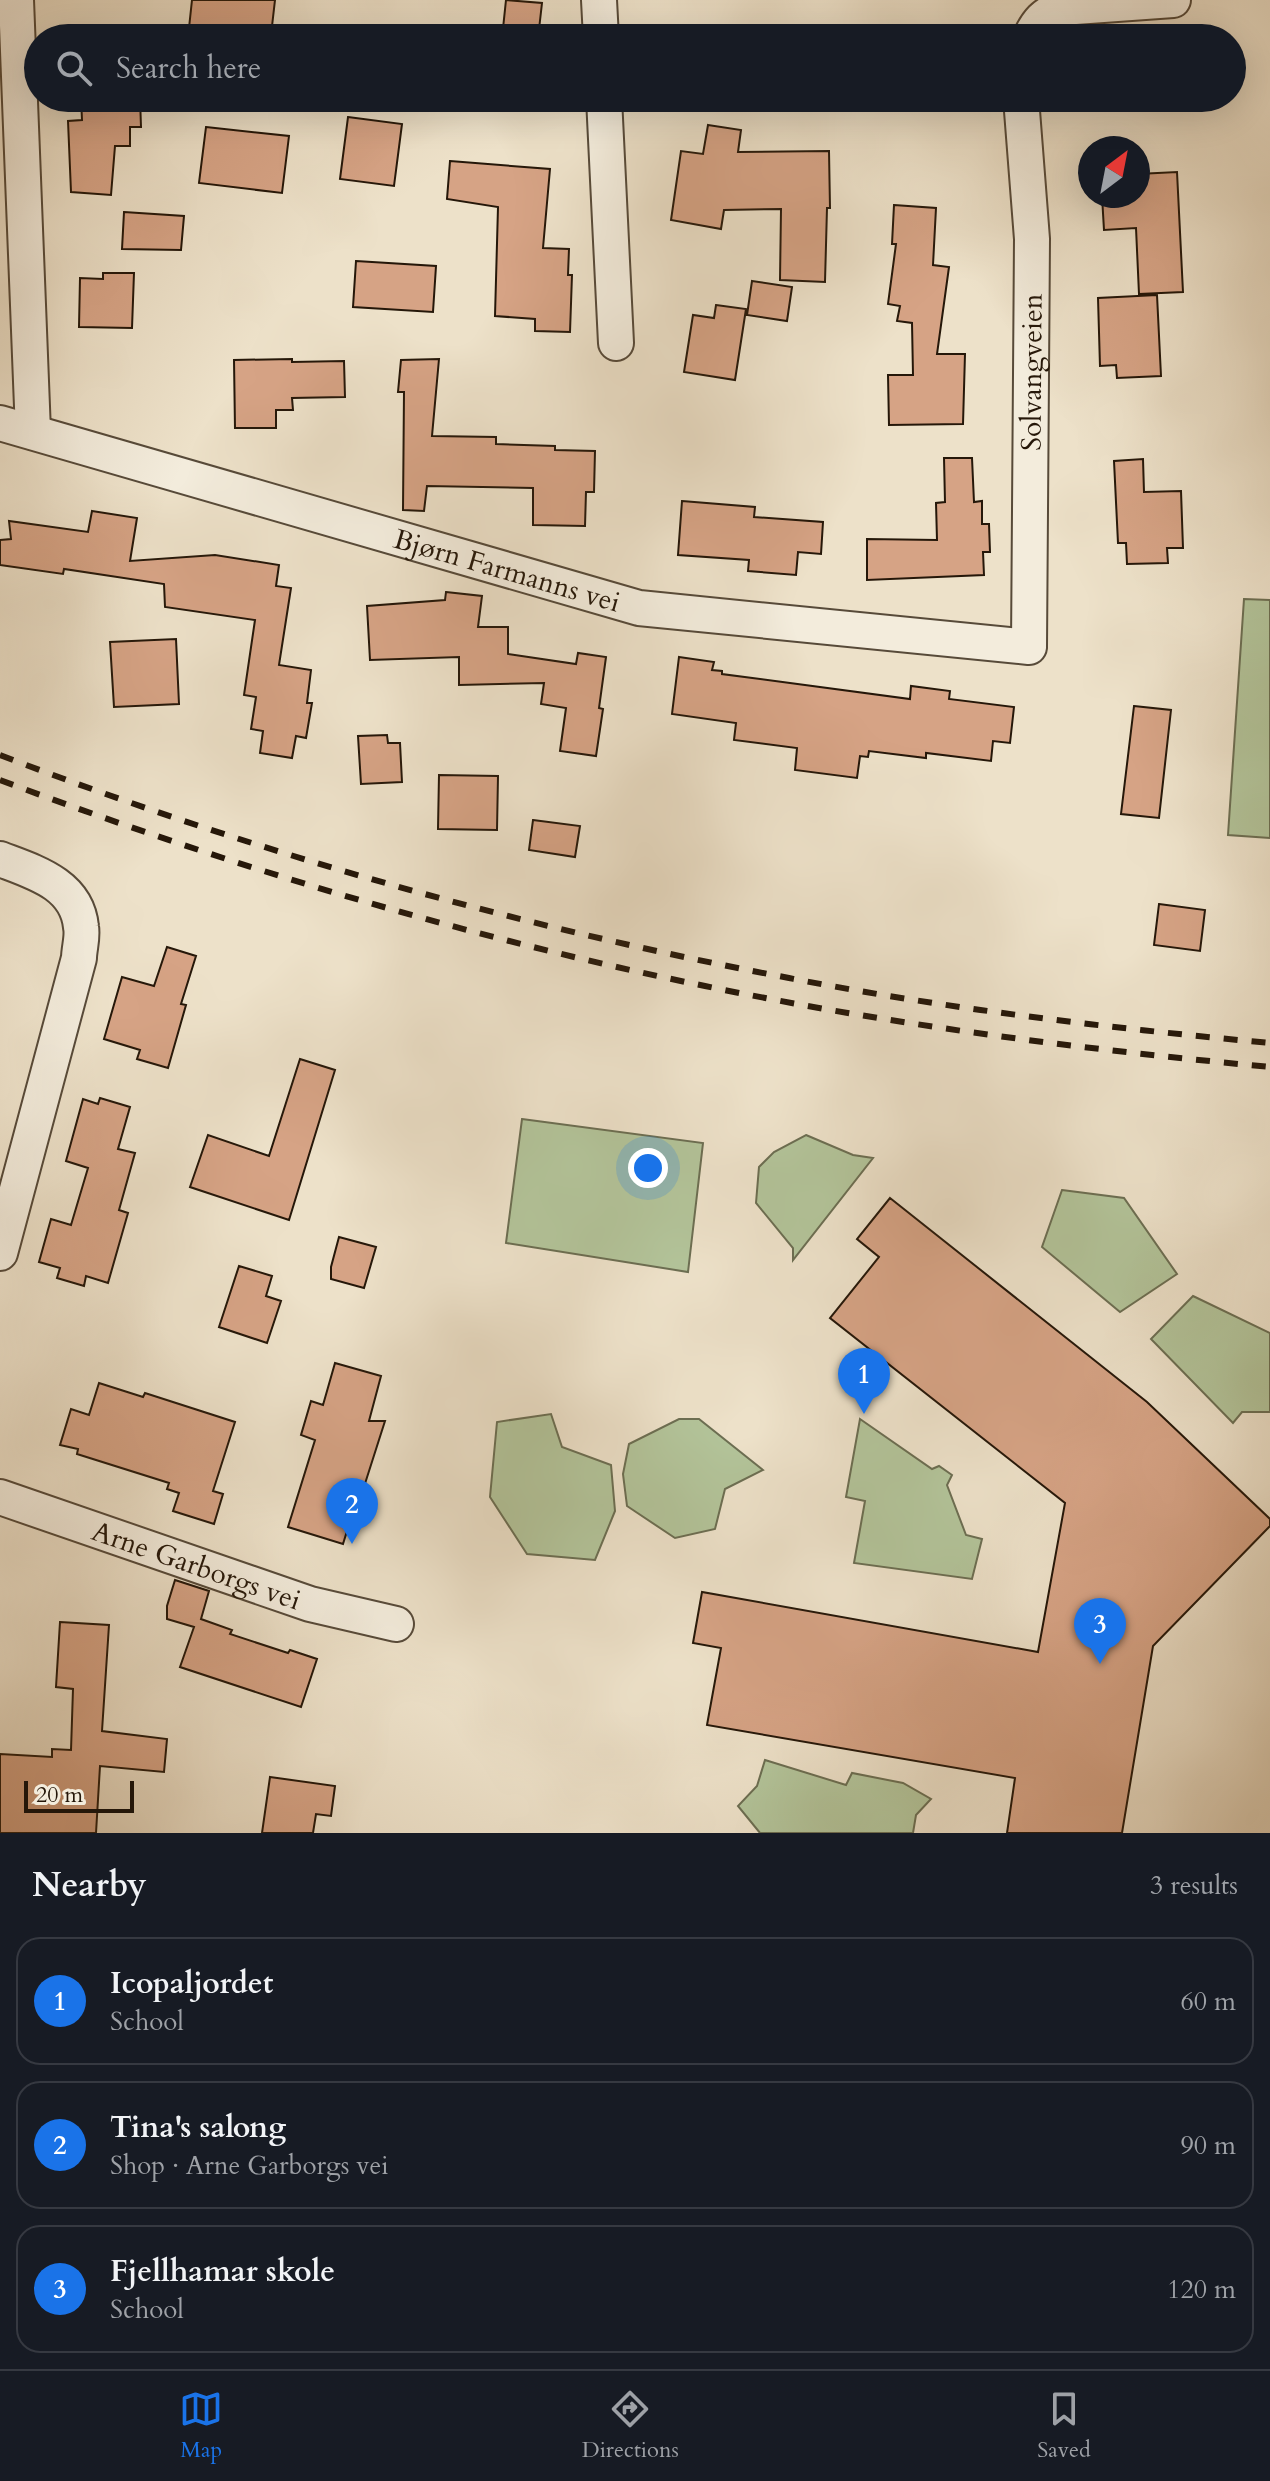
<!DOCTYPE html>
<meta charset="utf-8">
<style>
:root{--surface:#171b24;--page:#20242c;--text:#f1f3f6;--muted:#9ea1a6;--line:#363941;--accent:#1a73e8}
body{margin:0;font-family:Cardo,serif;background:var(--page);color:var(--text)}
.compass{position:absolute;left:1078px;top:136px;width:72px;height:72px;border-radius:50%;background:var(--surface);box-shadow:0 8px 32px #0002;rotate:32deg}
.scale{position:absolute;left:24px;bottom:20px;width:110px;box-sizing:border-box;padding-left:8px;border:4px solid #251709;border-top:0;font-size:22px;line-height:28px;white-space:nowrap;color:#251709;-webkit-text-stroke:6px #f3ecdc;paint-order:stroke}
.you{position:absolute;left:648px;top:1168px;width:28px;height:28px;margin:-20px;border:6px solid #fff;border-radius:50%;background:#1a73e8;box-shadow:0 0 0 12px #1a73e833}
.badge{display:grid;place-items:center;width:52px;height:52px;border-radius:50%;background:var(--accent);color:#fff;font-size:26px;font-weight:700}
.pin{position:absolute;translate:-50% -66px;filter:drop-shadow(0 2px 4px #0008)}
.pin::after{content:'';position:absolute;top:42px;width:28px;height:24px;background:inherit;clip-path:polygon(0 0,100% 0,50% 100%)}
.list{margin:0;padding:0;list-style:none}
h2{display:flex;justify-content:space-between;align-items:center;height:104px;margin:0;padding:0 32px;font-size:34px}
h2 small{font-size:26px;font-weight:400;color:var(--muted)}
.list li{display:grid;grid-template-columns:52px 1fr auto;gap:24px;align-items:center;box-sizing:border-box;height:128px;margin:0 16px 16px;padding:0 16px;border:2px solid var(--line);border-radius:24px}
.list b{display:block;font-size:30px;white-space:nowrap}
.list p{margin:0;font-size:26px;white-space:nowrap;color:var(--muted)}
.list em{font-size:26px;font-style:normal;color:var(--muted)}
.icon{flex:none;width:44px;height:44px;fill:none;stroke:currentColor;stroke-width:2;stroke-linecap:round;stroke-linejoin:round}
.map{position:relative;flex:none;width:1270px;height:1833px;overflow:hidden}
.search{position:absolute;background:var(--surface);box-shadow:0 8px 32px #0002;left:24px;right:24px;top:24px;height:88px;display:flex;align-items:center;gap:20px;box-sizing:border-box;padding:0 28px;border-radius:44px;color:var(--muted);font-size:30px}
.sheet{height:536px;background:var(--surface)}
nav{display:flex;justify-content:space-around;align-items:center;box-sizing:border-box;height:112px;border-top:2px solid var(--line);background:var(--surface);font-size:22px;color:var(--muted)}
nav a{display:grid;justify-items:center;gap:4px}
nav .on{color:var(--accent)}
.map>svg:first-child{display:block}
</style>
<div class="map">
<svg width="1270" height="1833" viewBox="0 0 1270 1833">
<rect width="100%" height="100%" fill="#ede1c9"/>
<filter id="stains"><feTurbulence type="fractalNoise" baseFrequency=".0025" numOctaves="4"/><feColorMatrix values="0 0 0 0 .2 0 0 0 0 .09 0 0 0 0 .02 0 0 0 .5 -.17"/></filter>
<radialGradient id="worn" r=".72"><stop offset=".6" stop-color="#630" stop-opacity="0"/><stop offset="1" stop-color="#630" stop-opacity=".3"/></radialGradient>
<path fill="#b3c49a" stroke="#6c6e52" stroke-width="2" d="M 1244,599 L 1270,600 L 1270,838 L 1228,835 Z
M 522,1119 L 703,1143 L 688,1272 L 506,1243 Z
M 806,1135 L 853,1155 L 873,1158 L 793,1260 L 793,1248 L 756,1203 L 759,1167 L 774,1152 Z
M 1062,1190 L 1124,1198 L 1177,1274 L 1120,1312 L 1042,1247 Z
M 1193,1296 L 1270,1333 L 1270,1412 L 1242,1412 L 1233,1423 L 1151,1339 Z
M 551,1414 L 562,1447 L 611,1465 L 615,1511 L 595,1560 L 527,1554 L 490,1497 L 497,1422 Z
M 679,1419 L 699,1419 L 763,1470 L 725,1489 L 715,1529 L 675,1538 L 627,1506 L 623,1474 L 629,1444 Z
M 860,1419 L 932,1469 L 939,1466 L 952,1475 L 947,1485 L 966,1535 L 982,1539 L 972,1579 L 854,1563 L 865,1501 L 846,1497 Z
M 765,1760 L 846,1785 L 852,1773 L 903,1783 L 931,1799 L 916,1815 L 913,1833 L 760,1833 L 738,1806 L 757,1786 Z"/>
<path fill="#d6a385" stroke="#251709" stroke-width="2" d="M 192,0 L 275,0 L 271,35 L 189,28 Z
M 506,0 L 542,3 L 538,38 L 502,38 Z
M 81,98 L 140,98 L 141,127 L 130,127 L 130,146 L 115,146 L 111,195 L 71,192 L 68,121 L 82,120 Z
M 348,117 L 402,124 L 394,186 L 340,179 Z
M 708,125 L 741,130 L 738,152 L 829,151 L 830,208 L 827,208 L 825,282 L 780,280 L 781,209 L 724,210 L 721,229 L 671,220 L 681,151 L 703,154 Z
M 206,127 L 289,136 L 282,193 L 199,183 Z
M 450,161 L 550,169 L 543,248 L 569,249 L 568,275 L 572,275 L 570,332 L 535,331 L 535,319 L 495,316 L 498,207 L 447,199 Z
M 1177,172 L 1183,292 L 1139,294 L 1136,228 L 1104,230 L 1102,196 L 1138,196 L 1138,174 Z
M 894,205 L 936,208 L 933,265 L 949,267 L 937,354 L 965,354 L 963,424 L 889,425 L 888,375 L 913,375 L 912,323 L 897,321 L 900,306 L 888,304 L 896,244 L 892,244 Z
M 124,212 L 184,216 L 181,250 L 122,249 Z
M 356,261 L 436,266 L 433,312 L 353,307 Z
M 103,273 L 134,273 L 132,328 L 79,327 L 80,278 L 103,279 Z
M 752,281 L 792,287 L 787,321 L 747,315 Z
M 1157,295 L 1161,376 L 1117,378 L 1116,365 L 1100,366 L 1098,298 Z
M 716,305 L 746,309 L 735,380 L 684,372 L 693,315 L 714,318 Z
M 292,359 L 292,362 L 344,361 L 345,397 L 292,398 L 293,410 L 276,410 L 276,428 L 235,428 L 234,360 Z
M 439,359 L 432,436 L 496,437 L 496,444 L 555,446 L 555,450 L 595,451 L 594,492 L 586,492 L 585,526 L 533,525 L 533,488 L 427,486 L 424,511 L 403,510 L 404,392 L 398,392 L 401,360 Z
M 944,458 L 972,458 L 974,502 L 982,501 L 982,524 L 989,524 L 990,552 L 983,552 L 984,575 L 867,580 L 867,539 L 937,540 L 936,503 L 945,502 Z
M 1143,459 L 1144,492 L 1181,491 L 1183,548 L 1167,548 L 1168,563 L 1127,564 L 1126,543 L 1118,543 L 1114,461 Z
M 682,501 L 755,507 L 754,517 L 823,522 L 821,554 L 798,552 L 796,575 L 748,571 L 749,560 L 678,555 Z
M 92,511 L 137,518 L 130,561 L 215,555 L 279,565 L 276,586 L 291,588 L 279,665 L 311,670 L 307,703 L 312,703 L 306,738 L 296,736 L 292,758 L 260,753 L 263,731 L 251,729 L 256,697 L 244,695 L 255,620 L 165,607 L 164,584 L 64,569 L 63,574 L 0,565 L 0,540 L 11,539 L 9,521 L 88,532 Z
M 446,592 L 482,596 L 478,627 L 508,627 L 508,654 L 576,664 L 578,653 L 606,657 L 599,708 L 603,709 L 596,756 L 560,751 L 566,708 L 541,704 L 544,683 L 459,685 L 459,657 L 370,660 L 367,606 L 445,600 Z
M 176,639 L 179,704 L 114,707 L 110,642 Z
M 679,657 L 714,662 L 712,670 L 722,671 L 722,674 L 910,699 L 911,686 L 950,691 L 949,699 L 1014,707 L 1010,743 L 993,741 L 991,761 L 926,753 L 926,758 L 869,751 L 868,757 L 860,756 L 857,778 L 795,770 L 797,748 L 734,740 L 736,723 L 672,714 Z
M 1134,706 L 1171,710 L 1159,818 L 1121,814 Z
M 387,735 L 388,743 L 400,743 L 402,782 L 361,784 L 358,736 Z
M 439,775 L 498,776 L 497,830 L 438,829 Z
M 533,820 L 580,826 L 575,857 L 529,850 Z
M 1159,904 L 1205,910 L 1200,951 L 1154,945 Z
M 167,947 L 196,956 L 181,1004 L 186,1005 L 168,1068 L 137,1059 L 140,1050 L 104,1039 L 122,977 L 154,986 Z
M 300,1059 L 335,1070 L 289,1220 L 190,1187 L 208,1135 L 269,1156 Z
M 100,1098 L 130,1107 L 118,1149 L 135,1153 L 119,1210 L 128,1213 L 108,1283 L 86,1276 L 84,1286 L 57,1278 L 60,1268 L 39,1262 L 51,1219 L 71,1225 L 88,1168 L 66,1161 L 83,1099 L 98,1104 Z
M 890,1198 L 1147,1402 L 1270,1519 L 1270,1526 L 1153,1646 L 1122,1833 L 1007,1833 L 1015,1778 L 707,1725 L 721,1648 L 693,1643 L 702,1592 L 1038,1652 L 1065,1503 L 830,1318 L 879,1257 L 857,1239 Z
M 339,1237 L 376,1247 L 364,1288 L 331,1279 L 331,1267 Z
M 239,1266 L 272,1276 L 266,1296 L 281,1301 L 267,1343 L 219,1327 Z
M 335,1363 L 381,1376 L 369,1421 L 385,1421 L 362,1493 L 359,1492 L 343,1544 L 288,1527 L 315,1440 L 301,1435 L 311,1401 L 323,1405 Z
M 99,1383 L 143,1397 L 145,1393 L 235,1422 L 213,1491 L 223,1494 L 214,1524 L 173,1511 L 179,1493 L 167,1489 L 169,1483 L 77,1454 L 78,1449 L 60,1445 L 71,1409 L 89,1415 Z
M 175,1580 L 209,1591 L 201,1619 L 232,1630 L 230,1634 L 288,1653 L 290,1650 L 317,1659 L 301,1707 L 180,1667 L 194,1627 L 167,1619 L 167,1606 Z
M 60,1622 L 109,1625 L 102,1731 L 167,1739 L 164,1772 L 100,1766 L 96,1833 L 0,1833 L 0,1754 L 52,1757 L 52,1749 L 71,1750 L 73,1689 L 56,1687 Z
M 270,1777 L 335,1786 L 331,1816 L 316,1814 L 313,1833 L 262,1833 Z"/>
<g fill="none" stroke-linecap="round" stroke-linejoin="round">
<defs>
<g id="street">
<path d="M 16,0 L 33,432"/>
<path d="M 599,0 L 601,38"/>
<path d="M 1030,38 C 1037,22 1044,14 1061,8 L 1173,0"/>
<path d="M 604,98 L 616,343"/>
<path id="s1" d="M 0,423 L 639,608 L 1029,647 L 1032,239 L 1021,98"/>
<path d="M 0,859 C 34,872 77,884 81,927 C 83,937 79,949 79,958 L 0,1253"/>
<path id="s2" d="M 0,1497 L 310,1604 L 396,1624"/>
</g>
</defs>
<use href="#street" stroke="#574a39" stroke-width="38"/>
<use href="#street" stroke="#f3ecdc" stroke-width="34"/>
<path stroke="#251709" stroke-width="6" stroke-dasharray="14 14" stroke-linecap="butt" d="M 0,755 C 256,853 519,927 789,978 C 948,1009 1109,1028 1270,1043
M 0,780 C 230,866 465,937 705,986 C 892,1025 1080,1049 1270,1067"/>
</g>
<g text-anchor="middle" stroke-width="6" stroke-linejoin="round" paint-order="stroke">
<g font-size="28" fill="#251709" stroke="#f3ecdc">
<text dy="10" stroke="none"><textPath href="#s1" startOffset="1332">Solvangveien</textPath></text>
<text dy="10" stroke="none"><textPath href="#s1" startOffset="528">Bjørn Farmanns vei</textPath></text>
<text dy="10" stroke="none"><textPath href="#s2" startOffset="208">Arne Garborgs vei</textPath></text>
</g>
</g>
<rect width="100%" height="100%" filter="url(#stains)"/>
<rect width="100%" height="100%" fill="url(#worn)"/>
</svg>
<svg class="compass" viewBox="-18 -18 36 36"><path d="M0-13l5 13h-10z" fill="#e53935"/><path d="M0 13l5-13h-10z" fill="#9ea1a6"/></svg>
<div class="scale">20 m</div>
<div class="you"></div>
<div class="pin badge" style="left:864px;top:1414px">1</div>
<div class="pin badge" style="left:352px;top:1544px">2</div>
<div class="pin badge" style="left:1100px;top:1664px">3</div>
<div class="search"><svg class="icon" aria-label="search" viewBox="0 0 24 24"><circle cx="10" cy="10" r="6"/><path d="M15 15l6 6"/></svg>Search here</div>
</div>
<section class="sheet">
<h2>Nearby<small>3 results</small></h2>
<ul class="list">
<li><span class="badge">1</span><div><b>Icopaljordet</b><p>School</p></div><em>60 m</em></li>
<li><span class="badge">2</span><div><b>Tina's salong</b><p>Shop · Arne Garborgs vei</p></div><em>90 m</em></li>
<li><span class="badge">3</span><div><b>Fjellhamar skole</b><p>School</p></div><em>120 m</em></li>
</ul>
</section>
<nav>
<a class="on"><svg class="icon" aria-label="map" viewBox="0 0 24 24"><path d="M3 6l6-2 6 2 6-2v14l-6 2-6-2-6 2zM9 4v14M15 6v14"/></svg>Map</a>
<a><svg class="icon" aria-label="directions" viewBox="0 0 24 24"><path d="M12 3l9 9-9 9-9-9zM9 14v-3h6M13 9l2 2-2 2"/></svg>Directions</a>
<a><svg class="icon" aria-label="saved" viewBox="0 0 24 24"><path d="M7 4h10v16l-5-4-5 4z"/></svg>Saved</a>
</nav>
